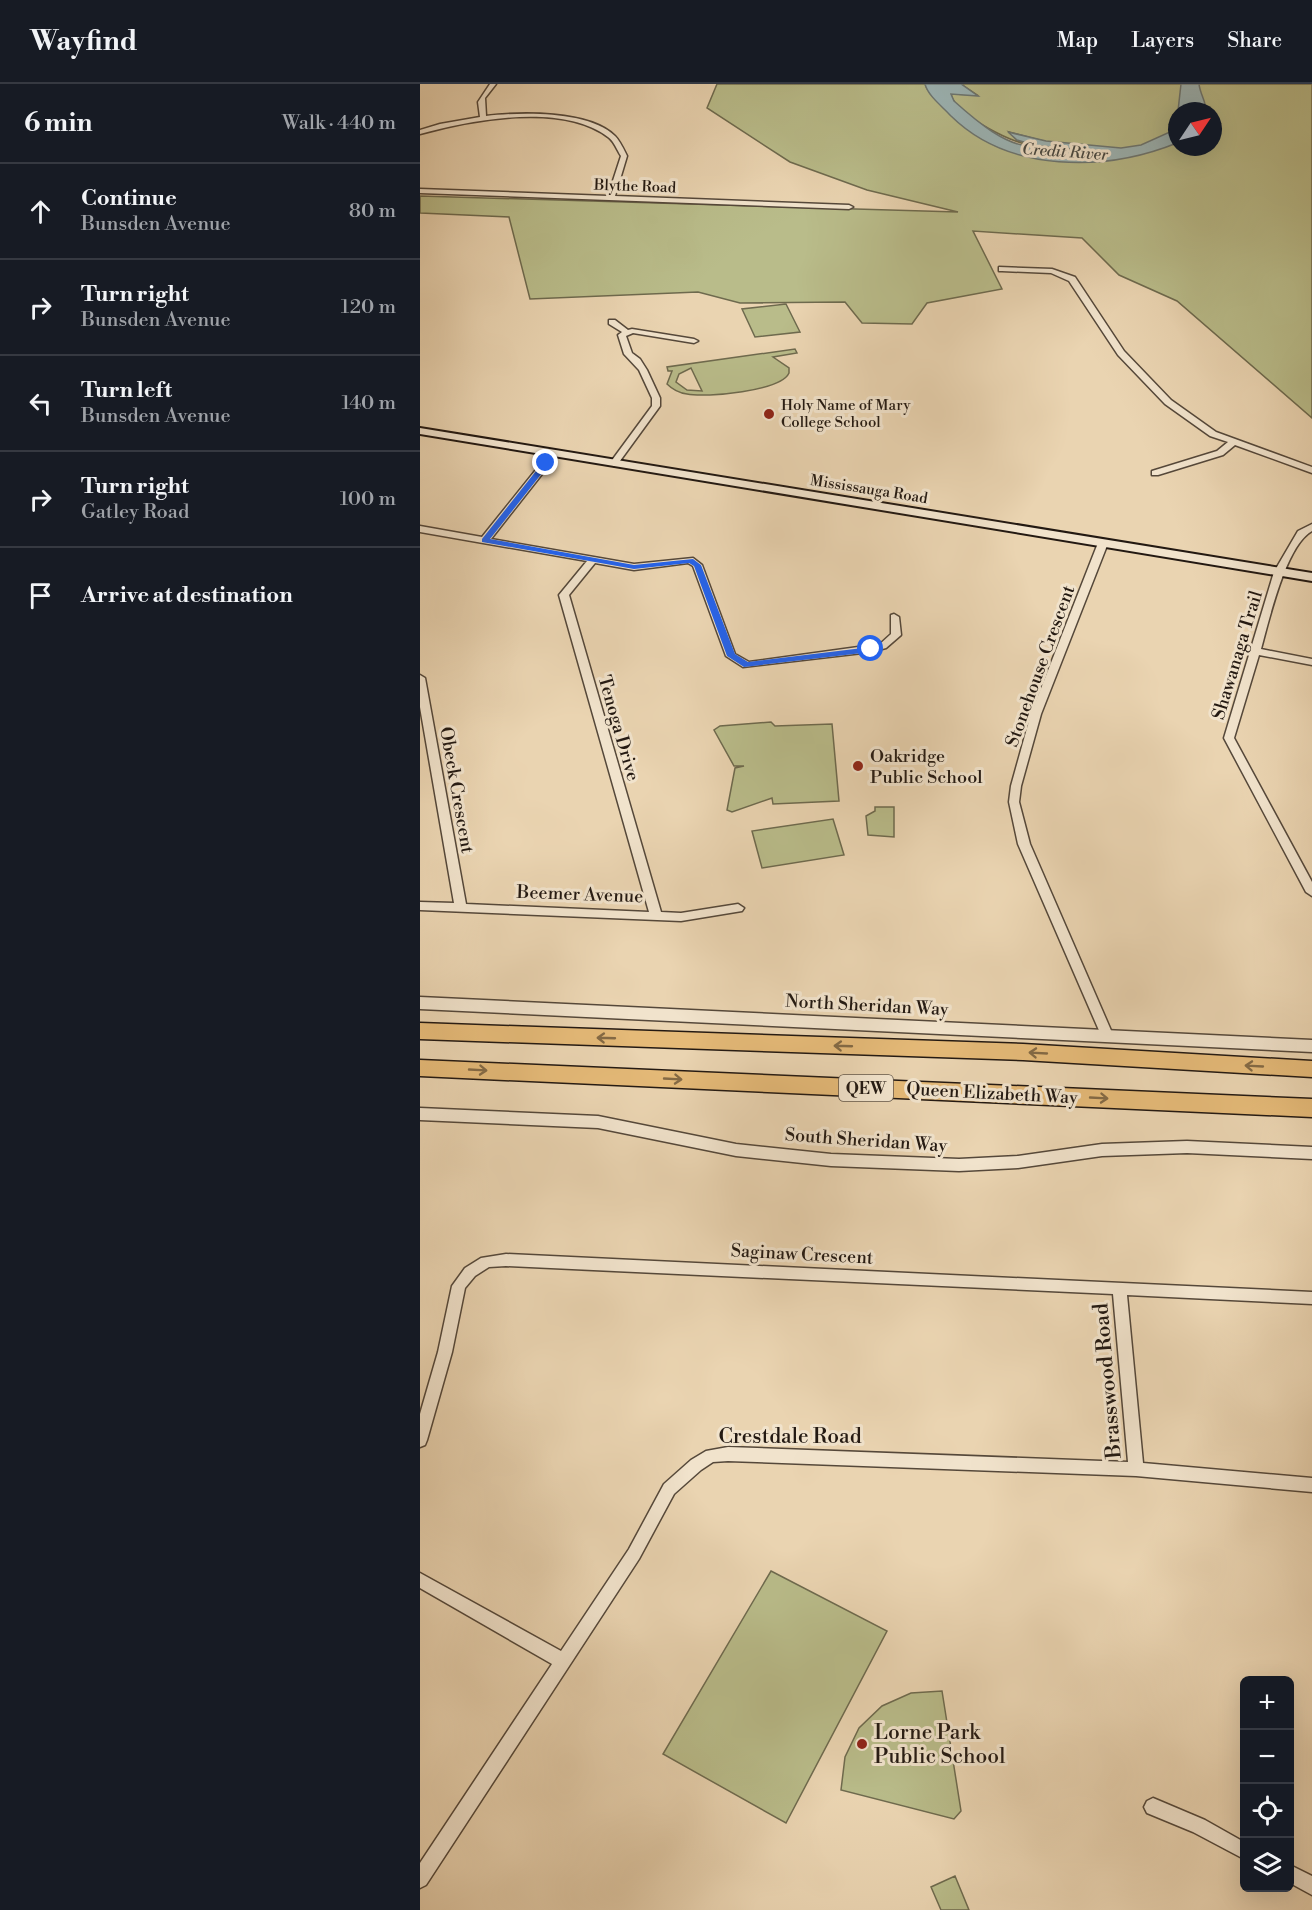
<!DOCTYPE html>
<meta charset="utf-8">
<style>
:root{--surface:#171b24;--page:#20242c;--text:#f1f3f6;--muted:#9ea1a6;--line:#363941}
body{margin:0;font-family:"Libre Bodoni",serif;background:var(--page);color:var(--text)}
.controls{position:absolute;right:18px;bottom:18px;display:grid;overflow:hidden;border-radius:9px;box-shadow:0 6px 24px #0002}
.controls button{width:54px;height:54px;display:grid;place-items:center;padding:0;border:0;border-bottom:2px solid var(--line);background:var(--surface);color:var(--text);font:30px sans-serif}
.compass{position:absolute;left:748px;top:18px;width:54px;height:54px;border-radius:50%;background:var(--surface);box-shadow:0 6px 24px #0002;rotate:55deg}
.stop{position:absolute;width:18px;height:18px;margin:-14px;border:4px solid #2563eb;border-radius:50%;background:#fff}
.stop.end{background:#2563eb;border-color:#fff;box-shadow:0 2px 6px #0008}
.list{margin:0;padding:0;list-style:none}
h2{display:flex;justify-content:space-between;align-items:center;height:78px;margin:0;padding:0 24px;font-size:26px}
h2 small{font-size:20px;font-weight:400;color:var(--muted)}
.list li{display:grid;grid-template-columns:39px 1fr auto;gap:18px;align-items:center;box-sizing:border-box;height:96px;padding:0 24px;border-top:2px solid var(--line)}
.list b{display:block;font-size:22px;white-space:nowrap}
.list p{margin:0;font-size:20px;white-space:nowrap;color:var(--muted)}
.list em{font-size:20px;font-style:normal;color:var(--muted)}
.icon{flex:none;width:33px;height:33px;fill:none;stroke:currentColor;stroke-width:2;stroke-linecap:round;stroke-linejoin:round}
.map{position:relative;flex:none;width:892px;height:1826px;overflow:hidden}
header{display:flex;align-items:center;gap:36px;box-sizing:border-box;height:84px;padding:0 30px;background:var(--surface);border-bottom:2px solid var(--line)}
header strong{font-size:28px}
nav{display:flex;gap:33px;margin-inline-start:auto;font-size:21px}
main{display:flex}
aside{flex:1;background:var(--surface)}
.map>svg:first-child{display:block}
</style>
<header>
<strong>Wayfind</strong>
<nav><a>Map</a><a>Layers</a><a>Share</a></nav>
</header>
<main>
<aside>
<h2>6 min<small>Walk · 440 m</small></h2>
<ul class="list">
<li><svg class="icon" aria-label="ahead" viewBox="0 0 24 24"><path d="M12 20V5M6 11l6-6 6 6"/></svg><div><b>Continue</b><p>Bunsden Avenue</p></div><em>80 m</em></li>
<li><svg class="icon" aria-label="right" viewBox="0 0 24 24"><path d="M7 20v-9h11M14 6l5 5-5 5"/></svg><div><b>Turn right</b><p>Bunsden Avenue</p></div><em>120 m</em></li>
<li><svg class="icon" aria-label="left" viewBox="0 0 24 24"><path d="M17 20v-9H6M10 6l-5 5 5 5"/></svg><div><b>Turn left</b><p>Bunsden Avenue</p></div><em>140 m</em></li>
<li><svg class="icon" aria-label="right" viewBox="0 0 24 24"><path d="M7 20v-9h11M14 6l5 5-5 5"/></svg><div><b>Turn right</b><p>Gatley Road</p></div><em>100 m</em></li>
<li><svg class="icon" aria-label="arrive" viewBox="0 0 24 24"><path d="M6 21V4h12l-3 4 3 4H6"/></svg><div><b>Arrive at destination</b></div></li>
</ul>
</aside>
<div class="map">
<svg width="892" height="1826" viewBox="0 0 892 1826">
<rect width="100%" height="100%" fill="#ead4b1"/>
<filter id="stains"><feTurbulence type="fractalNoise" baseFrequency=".00333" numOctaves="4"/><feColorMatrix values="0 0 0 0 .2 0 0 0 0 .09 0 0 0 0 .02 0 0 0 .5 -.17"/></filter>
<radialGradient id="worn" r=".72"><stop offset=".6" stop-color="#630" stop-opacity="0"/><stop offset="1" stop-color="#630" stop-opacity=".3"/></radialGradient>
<path fill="#b9bc8a" stroke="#6e6a4e" stroke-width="1.5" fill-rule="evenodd" d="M 297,0 L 505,0 C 508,10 518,18 525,25 C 561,61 587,70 637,77 L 623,57 L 589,48 L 597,56 L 619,62 C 598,64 534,30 531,10 L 557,11 L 541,0 L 892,0 L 892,334 L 757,217 L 699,191 L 662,154 L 553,147 L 582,205 L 507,219 L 492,240 L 442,239 L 425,218 L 320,219 L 278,208 L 110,215 L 89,133 L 0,129 L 0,112 L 538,128 L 447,106 L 370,78 L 287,24 ZM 757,27 L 793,27 L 793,63 L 757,63 Z
M 366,220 L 380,248 L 335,253 L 322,225 Z
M 375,265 L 377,269 L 353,273 L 369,284 L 369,289 C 361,307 286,314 267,310 C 259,309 253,306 247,300 L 252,287 L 248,287 L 247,283 ZM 271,284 L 282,307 L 267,306 L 256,298 L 259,290 Z
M 351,638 L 355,642 L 412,640 L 419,717 L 353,720 L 352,714 L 312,728 L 307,726 L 315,684 L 324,682 L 314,682 L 294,646 L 300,642 Z
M 455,723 L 474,723 L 474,753 L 448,751 L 446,732 L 455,727 Z
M 413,735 L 424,771 L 342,784 L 332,747 Z
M 351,1487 L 467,1547 L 366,1739 L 243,1670 Z
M 522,1607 L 541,1727 L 534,1735 L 421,1706 L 425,1673 L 439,1644 L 462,1622 L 491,1609 Z
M 535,1792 L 549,1826 L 521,1826 L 511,1803 Z"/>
<path fill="#9cb5b6" stroke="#6c7774" stroke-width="1.5" d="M 505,0 L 541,0 L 558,12 L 531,10 L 534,17 C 554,35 589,66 617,62 L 597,56 L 588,48 L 626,57 L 701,64 L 721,61 L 750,48 L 757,31 L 757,59 C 685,88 589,89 531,32 C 523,23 508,12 505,0 Z
M 761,0 L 779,0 C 780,10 786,17 786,27 L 758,27 Z"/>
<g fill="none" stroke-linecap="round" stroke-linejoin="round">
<path stroke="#606764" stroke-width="1.5" d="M 620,62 L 662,66 L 665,70 L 663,72 L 618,69 L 616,65 Z"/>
<defs>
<path id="minor" d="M 70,0 L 76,0 L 65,14 L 66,32 C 100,28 169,26 195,52 C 200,57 204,66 207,72 L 195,112 L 429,121 L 433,123 L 429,125 L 0,109 L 0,105 L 188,112 L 201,72 C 197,66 194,57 188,53 C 142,18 51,36 0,50 L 0,46 L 20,40 L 60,33 L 58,18 Z
M 579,183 L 632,185 L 655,193 L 704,267 L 751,316 L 796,348 L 892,383 L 892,389 L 815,361 L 803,371 L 738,391 L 732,391 L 732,387 L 797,367 L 808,358 L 790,352 L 745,320 L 698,271 L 649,197 L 631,189 L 582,187 L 579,187 Z
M 189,236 L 195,236 L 208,246 L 212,245 L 274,255 L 278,257 L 274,259 L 213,249 L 206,252 L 212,269 L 220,275 L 227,286 L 240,314 L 240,322 L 197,381 L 194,382 L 190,379 L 232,322 L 232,314 L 219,286 L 204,270 L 198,251 L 202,248 L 189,240 Z
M 134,366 L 138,369 L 137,371 L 71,455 L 214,480 L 273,474 L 282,481 L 315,570 L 329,578 L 460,560 L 471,550 L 471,531 L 474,530 L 479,533 L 481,551 L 466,564 L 451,568 L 323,583 L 306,572 L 273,482 L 268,479 L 214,486 L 175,479 L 149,511 L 241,828 L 261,829 L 318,820 L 324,824 L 322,827 L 261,837 L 0,826 L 0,818 L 34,819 L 0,623 L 0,591 L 5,594 L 46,820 L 229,828 L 139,511 L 167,477 L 0,448 L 0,442 L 62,453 L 131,367 Z
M 892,440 L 892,447 C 866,461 849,536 841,565 L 892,575 L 892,581 L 839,571 L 814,654 L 892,798 L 892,812 L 886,808 L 804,654 L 854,488 L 878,447 Z
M 683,456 L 688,459 L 621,630 L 601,702 L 599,718 L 610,760 L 693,951 L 691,954 L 683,954 L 681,951 L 598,760 L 589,718 L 591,702 L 611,630 L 678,459 Z
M 86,1170 L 892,1208 L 892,1220 L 707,1211 L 723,1379 L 892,1394 L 892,1408 L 716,1392 L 308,1377 L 293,1378 L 281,1386 L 254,1410 L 219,1475 L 6,1801 L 0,1804 L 0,1779 L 132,1580 L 0,1504 L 0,1489 L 141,1567 L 209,1465 L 244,1400 L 271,1376 L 286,1367 L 308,1363 L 708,1378 L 693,1210 L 86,1182 L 69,1183 L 55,1192 L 45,1204 L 32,1268 L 7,1356 L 5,1361 L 0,1363 L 0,1330 L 18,1268 L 32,1202 L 45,1184 L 61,1174 Z
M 733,1714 L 785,1736 L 824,1758 L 824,1775 L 773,1748 L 727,1729 L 724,1723 L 727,1717 Z
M 870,1781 L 892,1792 L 892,1811 L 870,1799 Z"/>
<path id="tertiary" d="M 0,913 L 892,956 L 892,968 L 0,925 Z
M 0,1024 L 178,1032 L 316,1060 L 411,1070 L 539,1075 L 598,1072 L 682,1060 L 767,1057 L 892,1063 L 892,1075 L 767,1069 L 682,1072 L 598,1084 L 539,1087 L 411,1082 L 316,1072 L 178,1044 L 0,1036 Z"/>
<path id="secondary" d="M 0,344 L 892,489 L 892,497 L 0,350 Z"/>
<path id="motorway" d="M 0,939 L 603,960 L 892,977 L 892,993 L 603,976 L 0,955 Z
M 0,976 L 892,1015 L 892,1033 L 0,992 Z"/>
</defs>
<use href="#minor" stroke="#55483a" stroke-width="3"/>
<use href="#tertiary" stroke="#55483a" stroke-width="3"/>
<use href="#secondary" stroke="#231912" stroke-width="4"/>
<use href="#motorway" stroke="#231912" stroke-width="3"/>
<use href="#minor" fill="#f1e3cc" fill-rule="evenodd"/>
<use href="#tertiary" fill="#f1e3cc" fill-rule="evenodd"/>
<use href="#secondary" fill="#f1e3cc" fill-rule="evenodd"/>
<use href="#motorway" fill="#e5ba78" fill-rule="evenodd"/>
</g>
<defs><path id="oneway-shaft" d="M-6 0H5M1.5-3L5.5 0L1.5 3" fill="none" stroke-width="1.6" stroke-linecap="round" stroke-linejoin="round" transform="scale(1.5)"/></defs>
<g stroke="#846a45">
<use href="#oneway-shaft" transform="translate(186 954) rotate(-178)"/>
<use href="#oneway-shaft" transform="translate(423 962) rotate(-178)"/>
<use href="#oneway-shaft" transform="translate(618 969) rotate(-177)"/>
<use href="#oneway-shaft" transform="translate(834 982) rotate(-177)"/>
<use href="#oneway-shaft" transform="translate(58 986) rotate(3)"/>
<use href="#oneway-shaft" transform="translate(253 995) rotate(3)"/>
<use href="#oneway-shaft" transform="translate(679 1014) rotate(3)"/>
</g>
<path fill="#2563eb" d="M 124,377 L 130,379 L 70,455 L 214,481 L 273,475 L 281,481 L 315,570 L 328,578 L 451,563 L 455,565 L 451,568 L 324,583 L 307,572 L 274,482 L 269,479 L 214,485 L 62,458 L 62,455 Z"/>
<g fill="#8f2418" stroke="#f1e3cc" stroke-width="2">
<circle cx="349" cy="330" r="6"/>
<circle cx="438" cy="682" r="6"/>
<circle cx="442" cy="1660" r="6"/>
</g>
<g text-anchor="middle" stroke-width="6" stroke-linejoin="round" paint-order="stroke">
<g font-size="15" fill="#231912" stroke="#f1e3cc">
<text transform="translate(215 102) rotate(2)" y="5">Blythe Road</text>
<text transform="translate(449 405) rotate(9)" y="5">Mississauga Road</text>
</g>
<g font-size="15" fill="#231912" stroke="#f1e3cc" text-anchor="start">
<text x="361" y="326">Holy Name of Mary<tspan x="361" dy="17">College School</tspan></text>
</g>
<g font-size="16" font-style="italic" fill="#474843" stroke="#f1e3cc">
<text transform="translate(645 67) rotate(4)" y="6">Credit River</text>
</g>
<rect fill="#f1e3cc" stroke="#61564a" stroke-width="1.5" x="419" y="991" width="54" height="26" rx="4.5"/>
<g font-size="16" font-weight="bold" fill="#231912">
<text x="446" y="1010">QEW</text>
</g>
<g font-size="18" fill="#231912" stroke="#f1e3cc">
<text transform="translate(817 571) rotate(-73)" y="6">Shawanaga Trail</text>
<text transform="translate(620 582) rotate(-70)" y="6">Stonehouse Crescent</text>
<text transform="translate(199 644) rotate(74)" y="6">Tenoga Drive</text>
<text transform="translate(37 706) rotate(80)" y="6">Obeck Crescent</text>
<text transform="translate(160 810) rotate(2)" y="6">Beemer Avenue</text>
<text transform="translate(447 921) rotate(3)" y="6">North Sheridan Way</text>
<text transform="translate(572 1009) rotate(3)" y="6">Queen Elizabeth Way</text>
<text transform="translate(446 1056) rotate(4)" y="6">South Sheridan Way</text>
<text transform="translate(382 1170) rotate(3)" y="6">Saginaw Crescent</text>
</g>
<g font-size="18" fill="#231912" stroke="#f1e3cc" text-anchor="start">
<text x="450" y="678">Oakridge<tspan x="450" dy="21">Public School</tspan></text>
</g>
<g font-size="21" fill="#231912" stroke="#f1e3cc">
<text transform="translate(687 1297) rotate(-95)" y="7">Brasswood Road</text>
<text x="370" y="1359">Crestdale Road</text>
</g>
<g font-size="21" fill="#231912" stroke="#f1e3cc" text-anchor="start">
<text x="454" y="1655">Lorne Park<tspan x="454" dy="24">Public School</tspan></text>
</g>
</g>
<rect width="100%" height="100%" filter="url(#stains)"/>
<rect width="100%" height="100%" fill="url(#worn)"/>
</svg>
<div class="controls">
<button>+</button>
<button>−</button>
<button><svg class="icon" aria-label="locate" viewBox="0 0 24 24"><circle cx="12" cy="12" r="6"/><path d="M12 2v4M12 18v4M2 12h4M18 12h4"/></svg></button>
<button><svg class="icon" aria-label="layers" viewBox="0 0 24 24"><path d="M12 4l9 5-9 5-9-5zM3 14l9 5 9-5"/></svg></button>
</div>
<svg class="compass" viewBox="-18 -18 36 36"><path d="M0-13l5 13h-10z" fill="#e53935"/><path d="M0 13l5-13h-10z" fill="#9ea1a6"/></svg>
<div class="stop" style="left:451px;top:565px"></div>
<div class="stop end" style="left:126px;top:379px"></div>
</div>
</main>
